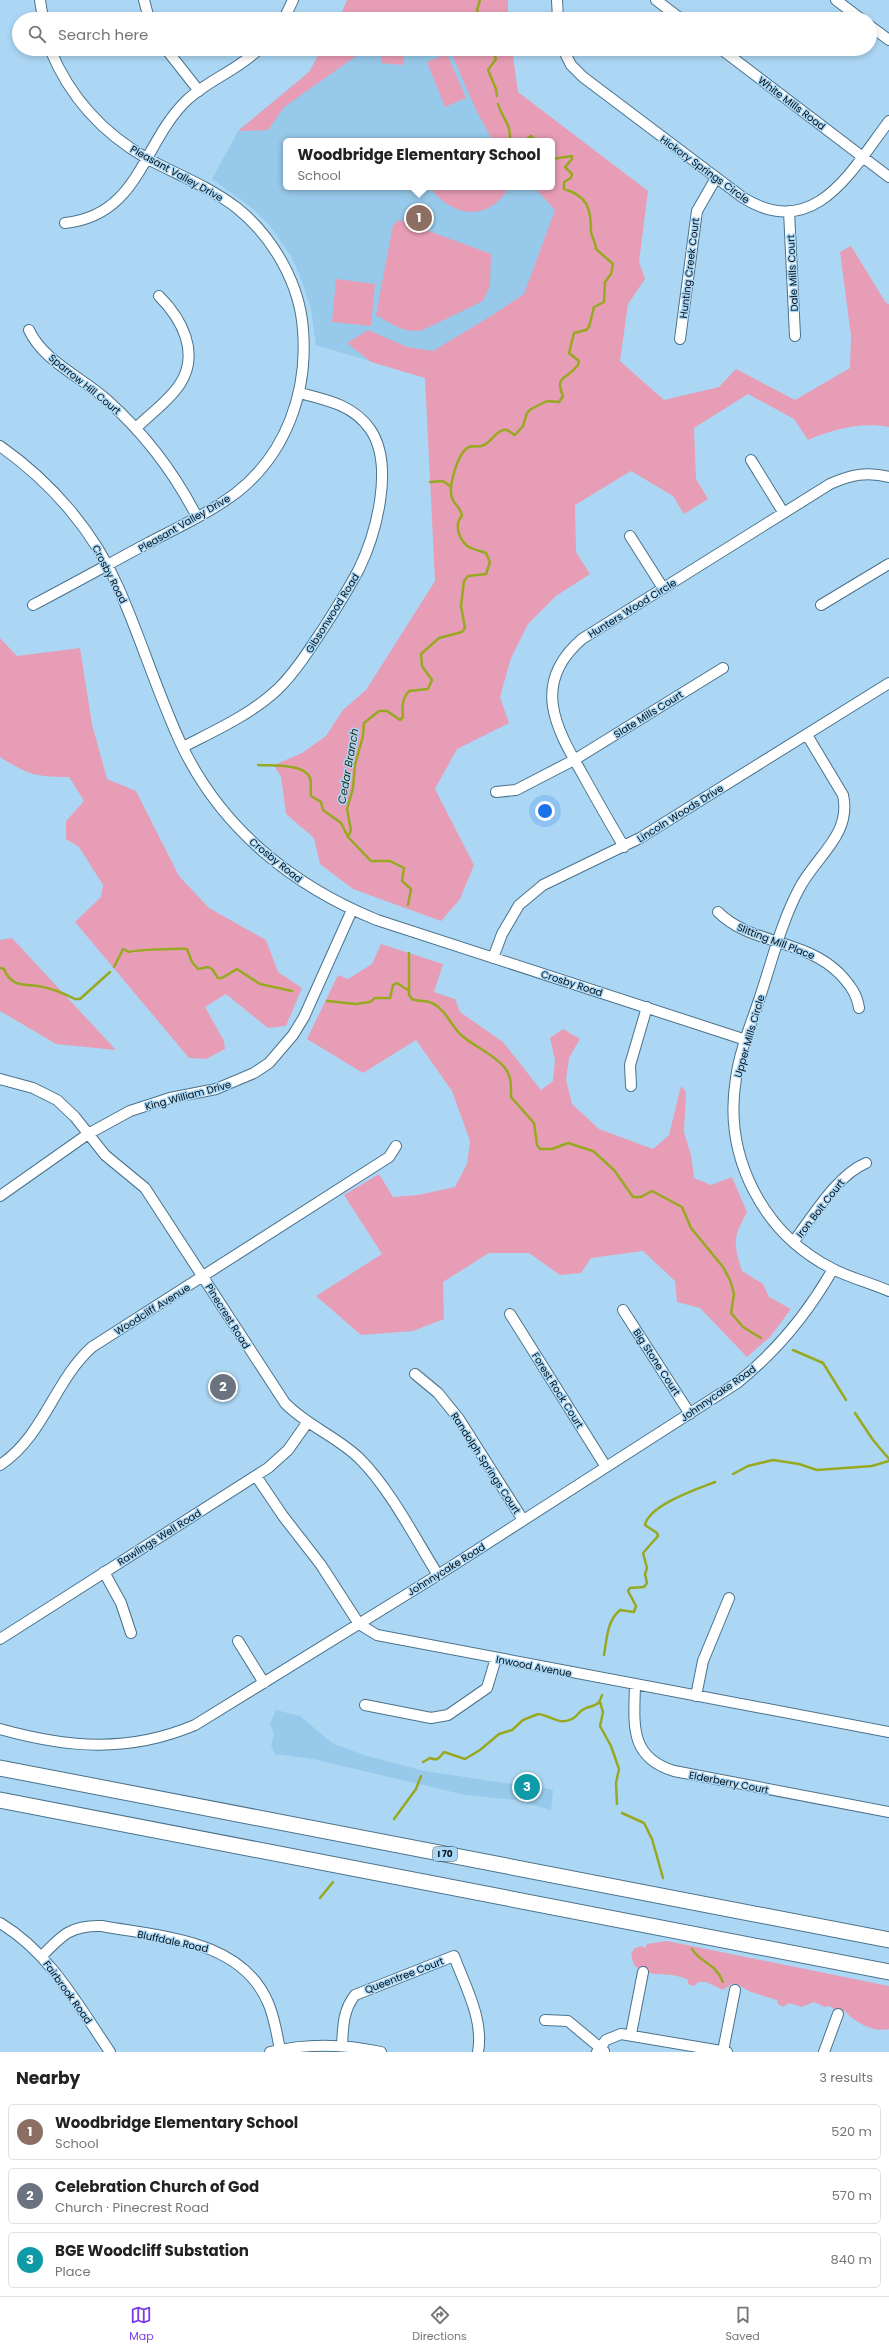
<!DOCTYPE html>
<meta charset="utf-8">
<style>
:root{--surface:#fff;--page:#f6f6f6;--text:#222;--muted:#767676;--line:#e0e0e0;--accent:#7c3aed}
body{margin:0;font-family:Poppins,sans-serif;background:var(--page);color:var(--text)}
.you{position:absolute;left:545px;top:811px;width:14px;height:14px;margin:-10px;border:3px solid #fff;border-radius:50%;background:#1a73e8;box-shadow:0 0 0 6px #1a73e833}
.badge{display:grid;place-items:center;width:26px;height:26px;border-radius:50%;background:var(--accent);color:#fff;font-size:13px;font-weight:700}
.pin{position:absolute;translate:-50% -50%;border:2px solid #fff;box-shadow:0 1px 4px #0006}
.popup{position:absolute;left:283px;top:138px;width:272px;height:52px;box-sizing:border-box;display:grid;place-content:center;border-radius:6px;background:var(--surface);filter:drop-shadow(0 1px 3px #0005);font-size:13px;white-space:nowrap;color:var(--muted)}
.popup b{font-size:15px;color:var(--text)}
.popup::after{content:'';position:absolute;left:50%;top:100%;margin-left:-8px;border:8px solid transparent;border-top-color:var(--surface)}
.list{margin:0;padding:0;list-style:none}
h2{display:flex;justify-content:space-between;align-items:center;height:52px;margin:0;padding:0 16px;font-size:17px}
h2 small{font-size:13px;font-weight:400;color:var(--muted)}
.list li{display:grid;grid-template-columns:26px 1fr auto;gap:12px;align-items:center;box-sizing:border-box;height:56px;margin:0 8px 8px;padding:0 8px;border:1px solid var(--line);border-radius:6px}
.list b{display:block;font-size:15px;white-space:nowrap}
.list p{margin:0;font-size:13px;white-space:nowrap;color:var(--muted)}
.list em{font-size:13px;font-style:normal;color:var(--muted)}
.icon{flex:none;width:22px;height:22px;fill:none;stroke:currentColor;stroke-width:2;stroke-linecap:round;stroke-linejoin:round}
.map{position:relative;flex:none;width:889px;height:2052px;overflow:hidden}
.search{position:absolute;background:var(--surface);box-shadow:0 2px 6px #0003;left:12px;right:12px;top:12px;height:44px;display:flex;align-items:center;gap:10px;box-sizing:border-box;padding:0 14px;border-radius:22px;color:var(--muted);font-size:15px}
.sheet{height:244px;background:var(--surface)}
nav{display:flex;justify-content:space-around;align-items:center;box-sizing:border-box;height:56px;border-top:1px solid var(--line);background:var(--surface);font-size:11px;color:var(--muted)}
nav a{display:grid;justify-items:center;gap:2px}
nav .on{color:var(--accent)}
.map>svg:first-child{display:block}
</style>
<div class="map">
<svg width="889" height="2052" viewBox="0 0 889 2052">
<rect width="100%" height="100%" fill="#acd7f4"/>
<path fill="#97c9ea" d="M 322,49 L 466,49 L 498,141 L 286,141 L 286,187 L 545,187 L 575,211 L 497,399 L 316,345 L 311,309 L 300,276 L 291,256 L 269,225 L 252,208 L 212,179 L 238,131 L 309,72 Z
M 276,1710 L 300,1716 L 332,1743 L 364,1755 L 424,1771 L 519,1785 L 520,1782 L 553,1790 L 551,1810 L 516,1800 L 465,1795 L 313,1759 L 275,1754 L 271,1745 L 274,1734 L 270,1723 Z"/>
<path fill="#e89db6" d="M 347,0 L 508,0 L 508,19 L 339,19 Z
M 322,49 L 366,49 L 284,107 L 268,130 L 238,131 L 309,72 Z
M 383,49 L 405,49 L 403,65 L 381,63 Z
M 410,49 L 512,49 L 518,92 L 648,191 L 639,262 L 645,279 L 628,304 L 620,361 L 664,400 L 719,387 L 736,369 L 795,400 L 850,368 L 851,336 L 840,252 L 851,246 L 886,303 L 889,304 L 889,427 C 860,422 835,429 808,440 L 794,419 L 748,394 L 694,428 L 696,479 L 708,499 L 684,514 L 673,496 L 631,471 L 575,505 L 576,552 L 590,574 L 556,596 L 528,624 L 511,658 L 500,697 L 509,723 L 457,749 L 435,789 L 474,865 L 460,899 L 441,921 L 353,889 L 320,864 L 314,838 L 286,814 L 281,777 L 274,765 L 302,753 L 326,736 L 343,710 L 366,690 L 435,581 L 425,378 L 371,362 L 347,343 L 368,330 L 407,347 L 433,351 L 491,316 L 524,294 L 555,210 L 534,187 L 552,187 L 552,141 L 493,141 L 476,110 L 450,50 L 416,54 Z
M 447,54 L 466,98 L 445,107 L 427,62 Z
M 430,187 L 509,187 C 489,223 451,217 430,187 Z
M 399,220 L 491,254 L 490,286 L 483,301 L 423,330 C 404,334 392,324 376,315 L 393,225 Z
M 336,279 L 375,284 L 371,326 L 332,322 Z
M 0,638 L 17,656 L 80,648 L 92,724 L 107,779 L 136,791 L 179,876 L 209,908 L 266,940 L 278,972 L 302,988 L 286,1026 L 268,1028 L 226,994 L 205,1007 L 224,1041 L 225,1049 L 206,1059 L 189,1058 L 75,922 L 101,897 L 103,885 L 79,847 L 66,839 L 66,821 L 84,801 L 69,777 C 37,777 28,775 0,757 Z
M 12,938 L 116,1050 L 56,1044 L 0,1011 L 0,940 Z
M 381,944 L 443,964 L 434,992 L 455,999 L 460,1012 L 503,1042 L 541,1090 L 553,1081 L 555,1060 L 550,1038 L 563,1029 L 580,1039 L 569,1058 L 566,1080 L 572,1104 L 599,1129 L 653,1149 L 669,1135 L 681,1086 L 686,1092 L 684,1132 L 691,1155 L 694,1178 L 711,1185 L 732,1177 L 747,1212 C 733,1238 733,1242 742,1271 L 763,1284 L 769,1297 L 791,1309 L 770,1337 L 747,1357 L 700,1308 L 677,1302 L 675,1281 L 643,1251 L 591,1258 L 581,1273 L 560,1275 L 529,1253 L 489,1253 L 443,1282 L 444,1319 L 413,1331 L 361,1335 L 316,1296 L 382,1254 L 344,1195 L 379,1174 L 393,1197 L 418,1195 L 455,1187 L 467,1164 L 470,1141 L 452,1091 L 416,1040 L 363,1073 L 307,1039 L 338,975 L 348,979 L 372,964 Z
M 667,1941 L 889,1986 L 889,2029 C 874,2033 854,2022 845,2011 L 835,2010 L 830,2006 L 825,2007 L 814,2002 L 802,2007 L 789,2003 L 783,2007 L 778,2004 L 777,2000 L 751,1992 L 736,1984 L 732,1984 L 723,1990 L 706,1982 L 698,1982 L 694,1986 L 688,1984 L 688,1980 C 670,1970 651,1980 634,1965 L 631,1954 L 635,1948 L 641,1946 L 645,1948 L 647,1944 Z"/>
<g fill="none" stroke-linecap="round" stroke-linejoin="round">
<path stroke="#97a920" stroke-width="2.5" d="M 480,0 L 477,10 L 481,19
M 492,49 L 496,59 L 488,70 L 496,89 L 497,96
M 498,104 C 503,120 511,123 510,141
M 524,141 L 531,136 L 537,141
M 430,482 L 443,481 L 450,486
M 258,765 C 271,766 305,763 310,778 C 312,784 310,790 311,796 L 321,802 L 323,810 L 341,823 L 348,837
M 408,905 L 411,889 L 402,881 L 404,868 L 390,861 L 371,861 L 348,837 L 351,830 L 347,809 L 353,788 L 355,765 L 363,736 L 364,723 L 379,711 L 387,711 L 400,720 L 403,717 C 402,706 402,699 409,691 L 428,689 L 432,680 L 422,666 L 421,654 L 439,638 L 462,632 L 465,628 L 461,606 L 464,581 L 468,576 L 486,574 L 490,562 L 486,553 C 481,551 475,550 471,548 C 460,543 453,525 462,516 C 461,507 454,505 452,498 C 448,486 458,452 469,447 C 474,445 479,448 484,445 C 491,442 498,428 507,430 C 510,431 512,434 515,435 L 523,426 L 527,413 L 531,409 L 547,401 L 559,402 L 563,396 C 554,375 567,380 578,365 L 579,361 L 569,353 L 574,333 L 586,330 L 589,327 L 594,307 L 604,302 L 605,282 L 611,274 L 613,264 L 596,249 C 596,243 591,236 591,231 C 591,209 588,196 564,189 L 564,182 L 571,178 L 572,174 L 565,167 L 572,159 L 572,156 L 552,159
M 409,953 L 409,995 L 412,999 C 419,1002 426,1000 432,1003 C 445,1009 450,1023 459,1033 C 473,1047 492,1052 505,1068 C 512,1077 511,1086 511,1097 L 534,1123 L 537,1145 L 540,1149 L 552,1149 L 568,1143 L 593,1151 L 614,1170 L 633,1197 L 641,1197 L 652,1191 L 682,1207 L 691,1228 L 723,1267 L 730,1280 L 734,1294 L 731,1313 L 743,1327 L 761,1338
M 114,967 L 123,949 L 129,952 C 133,950 184,948 187,949 L 192,962 L 198,969 L 208,967 L 212,969 L 218,978 L 222,978 L 237,969 L 260,984 L 292,991
M 0,968 L 4,969 C 12,989 26,983 43,987 C 54,989 65,994 75,999 L 80,999 L 110,972
M 327,1001 L 356,1004 L 370,1002 L 375,998 L 390,998 L 393,985 L 397,983 L 408,990
M 793,1350 L 823,1363 L 846,1400
M 855,1413 L 873,1440 L 889,1459
M 733,1474 L 748,1466 L 773,1460 L 799,1464 L 817,1470 L 872,1466 L 889,1461
M 604,1655 C 607,1638 607,1621 620,1610 L 634,1612 L 636,1606 L 628,1591 L 630,1588 L 644,1587 L 647,1583 L 645,1574 L 647,1568 L 643,1553 L 658,1536 L 657,1533 L 645,1525 C 649,1505 697,1489 715,1482
M 600,1702 L 603,1712 L 600,1726 L 611,1746 L 619,1769 L 616,1783 L 617,1804
M 423,1762 L 430,1758 C 438,1761 439,1758 444,1752 L 465,1759 L 480,1750 L 499,1734 L 512,1730 L 523,1720 L 538,1714 C 550,1715 559,1726 572,1719 C 577,1717 579,1711 584,1709 C 594,1704 598,1708 602,1695
M 622,1813 L 644,1823 L 652,1839 L 663,1878
M 394,1819 L 416,1789 L 421,1776
M 320,1898 L 333,1882
M 692,1949 C 700,1963 715,1962 723,1982"/>
<defs>
<path id="minor" d="M 40,0 L 43,19
M 144,0 L 149,19
M 557,0 L 558,19
M 656,0 L 681,19
M 836,0 L 861,19
M 284,19 L 293,0
M 870,26 L 889,40
M 166,49 L 199,91
M 563,49 L 571,65 L 583,77 L 742,197 C 814,243 852,170 889,121
M 721,49 L 889,177
M 789,211 L 795,336
M 65,223 C 140,215 142,143 187,100 C 208,80 238,70 259,49
M 29,330 C 43,361 83,378 107,400 C 145,434 174,472 197,517
M 680,339 L 697,211 L 716,178
M 136,428 C 150,414 169,401 180,384 C 200,353 182,319 159,296
M 0,446 C 51,482 94,531 119,589 C 142,641 158,695 182,746 C 222,829 293,886 377,920 L 746,1040
M 751,460 L 783,512
M 630,536 L 663,588
M 33,605 C 71,585 109,564 148,543 C 177,528 209,513 236,493 C 286,454 308,392 303,330 C 300,284 273,237 237,208 C 210,187 178,175 148,159 C 102,133 70,98 50,49
M 821,605 L 889,564
M 807,735 L 843,795 C 852,835 815,857 799,889 C 781,923 772,961 760,997 C 751,1024 740,1050 736,1078 C 723,1156 762,1233 833,1269 C 850,1278 871,1283 889,1291
M 183,747 C 216,730 250,715 278,689 C 296,671 309,650 323,629 C 336,609 348,590 359,569 C 376,534 395,465 370,429 C 353,405 327,400 300,393
M 496,792 L 516,790 L 574,760 L 723,668
M 624,847 C 610,823 596,799 583,775 C 555,727 531,683 582,639 L 830,484 C 850,475 867,471 889,477
M 718,912 C 751,945 804,938 840,974 C 850,985 857,994 859,1008
M 493,958 L 502,934 L 519,905 L 543,885 L 640,838 L 889,683
M 0,1079 L 33,1088 L 57,1100 L 75,1117 L 105,1155 L 145,1188 L 285,1403 C 307,1426 338,1437 360,1459 C 390,1489 415,1538 438,1575
M 631,1086 L 630,1065 L 647,1007
M 0,1196 L 88,1134 L 130,1111 L 170,1098 L 216,1089 L 254,1073 L 269,1063 L 293,1035 L 304,1017 L 352,910
M 794,1241 C 813,1216 837,1175 866,1163
M 623,1310 L 690,1414
M 510,1314 L 606,1467
M 415,1374 L 438,1393 L 459,1419 L 523,1520
M 0,1465 C 44,1436 54,1381 92,1347 L 389,1157 L 396,1146
M 256,1476 L 283,1516 L 321,1565 L 359,1624 L 377,1635 L 889,1732
M 104,1572 L 121,1603 L 131,1633
M 0,1639 L 268,1468 L 288,1450 L 307,1423
M 238,1641 L 264,1683
M 635,1685 C 634,1725 629,1757 674,1771 L 889,1812
M 696,1696 L 703,1661 L 729,1598
M 365,1705 L 431,1718 L 448,1715 L 487,1688 L 496,1658
M 0,1729 C 68,1748 129,1753 195,1725 L 438,1575 L 737,1383 C 777,1351 808,1313 833,1269
M 0,1923 C 50,1953 78,2005 110,2052
M 42,1956 C 62,1935 71,1925 102,1926 C 161,1937 243,1939 269,2005 C 275,2020 277,2035 280,2050
M 545,2020 L 568,2021 L 604,2051
M 631,2034 L 643,1972
M 342,2046 C 343,2027 343,2010 355,1995 L 454,1956 C 465,1986 484,2019 478,2052
M 723,2051 L 735,1990
M 270,2052 C 307,2043 344,2044 381,2052
M 597,2052 L 606,2040 L 621,2034 L 727,2052
M 824,2052 L 838,2014"/>
<path id="highway" d="M 0,1768 L 889,1940
M 0,1800 L 889,1972"/>
</defs>
<use href="#minor" stroke="#4a728b" stroke-width="12"/>
<use href="#highway" stroke="#4a728b" stroke-width="17"/>
<use href="#minor" stroke="#fff" stroke-width="10"/>
<use href="#highway" stroke="#fff" stroke-width="15"/>
</g>
<g text-anchor="middle" stroke-width="3" stroke-linejoin="round" paint-order="stroke">
<rect fill="#acd7f4" stroke="#354c5b" stroke-width="1" x="433" y="1847" width="24" height="14" rx="3"/>
<g font-size="9" font-weight="bold" fill="#021019">
<text x="445" y="1857">I 70</text>
</g>
<g font-size="10" fill="#021019" stroke="#acd7f4">
<text transform="translate(792 103) rotate(37)" y="4">White Mills Road</text>
<text transform="translate(705 169) rotate(36)" y="4">Hickory Springs Circle</text>
<text transform="translate(177 173) rotate(29)" y="4">Pleasant Valley Drive</text>
<text transform="translate(689 268) rotate(-83)" y="4">Hunting Creek Court</text>
<text transform="translate(792 273) rotate(-93)" y="4">Dale Mills Court</text>
<text transform="translate(85 384) rotate(39)" y="4">Sparrow Hill Court</text>
<text transform="translate(184 523) rotate(-30)" y="4">Pleasant Valley Drive</text>
<text transform="translate(110 574) rotate(63)" y="4">Crosby Road</text>
<text transform="translate(632 608) rotate(-32)" y="4">Hunters Wood Circle</text>
<text transform="translate(332 613) rotate(-58)" y="4">Gibsonwood Road</text>
<text transform="translate(648 714) rotate(-32)" y="4">Slate Mills Court</text>
<text transform="translate(680 813) rotate(-32)" y="4">Lincoln Woods Drive</text>
<text transform="translate(276 860) rotate(39)" y="4">Crosby Road</text>
<text transform="translate(776 941) rotate(21)" y="4">Slitting Mill Place</text>
<text transform="translate(572 983) rotate(18)" y="4">Crosby Road</text>
<text transform="translate(749 1036) rotate(-74)" y="4">Upper Mills Circle</text>
<text transform="translate(188 1095) rotate(-15)" y="4">King William Drive</text>
<text transform="translate(820 1208) rotate(-52)" y="4">Iron Bolt Court</text>
<text transform="translate(152 1309) rotate(-32)" y="4">Woodcliff Avenue</text>
<text transform="translate(228 1316) rotate(58)" y="4">Pinecrest Road</text>
<text transform="translate(657 1362) rotate(57)" y="4">Big Stone Court</text>
<text transform="translate(558 1390) rotate(58)" y="4">Forest Rock Court</text>
<text transform="translate(718 1393) rotate(-35)" y="4">Johnnycake Road</text>
<text transform="translate(486 1463) rotate(57)" y="4">Randolph Springs Court</text>
<text transform="translate(159 1537) rotate(-32)" y="4">Rawlings Well Road</text>
<text transform="translate(446 1569) rotate(-32)" y="4">Johnnycake Road</text>
<text transform="translate(534 1666) rotate(11)" y="4">Inwood Avenue</text>
<text transform="translate(729 1782) rotate(11)" y="4">Elderberry Court</text>
<text transform="translate(173 1941) rotate(12)" y="4">Bluffdale Road</text>
<text transform="translate(404 1975) rotate(-21)" y="4">Queentree Court</text>
<text transform="translate(68 1992) rotate(54)" y="4">Fairbrook Road</text>
</g>
<g font-size="11" font-style="italic" fill="#2b2f19" stroke="#acd7f4">
<text transform="translate(348 766) rotate(-80)" y="4">Cedar Branch</text>
</g>
</g>
</svg>
<div class="you"></div>
<div class="pin badge" style="left:419px;top:218px;background:#8d6e63">1</div>
<div class="popup"><b>Woodbridge Elementary School</b>School</div>
<div class="pin badge" style="left:223px;top:1387px;background:#6b7280">2</div>
<div class="pin badge" style="left:527px;top:1787px;background:#0f9aa8">3</div>
<div class="search"><svg class="icon" aria-label="search" viewBox="0 0 24 24"><circle cx="10" cy="10" r="6"/><path d="M15 15l6 6"/></svg>Search here</div>
</div>
<section class="sheet">
<h2>Nearby<small>3 results</small></h2>
<ul class="list">
<li><span class="badge" style="background:#8d6e63">1</span><div><b>Woodbridge Elementary School</b><p>School</p></div><em>520 m</em></li>
<li><span class="badge" style="background:#6b7280">2</span><div><b>Celebration Church of God</b><p>Church · Pinecrest Road</p></div><em>570 m</em></li>
<li><span class="badge" style="background:#0f9aa8">3</span><div><b>BGE Woodcliff Substation</b><p>Place</p></div><em>840 m</em></li>
</ul>
</section>
<nav>
<a class="on"><svg class="icon" aria-label="map" viewBox="0 0 24 24"><path d="M3 6l6-2 6 2 6-2v14l-6 2-6-2-6 2zM9 4v14M15 6v14"/></svg>Map</a>
<a><svg class="icon" aria-label="directions" viewBox="0 0 24 24"><path d="M12 3l9 9-9 9-9-9zM9 14v-3h6M13 9l2 2-2 2"/></svg>Directions</a>
<a><svg class="icon" aria-label="saved" viewBox="0 0 24 24"><path d="M7 4h10v16l-5-4-5 4z"/></svg>Saved</a>
</nav>
